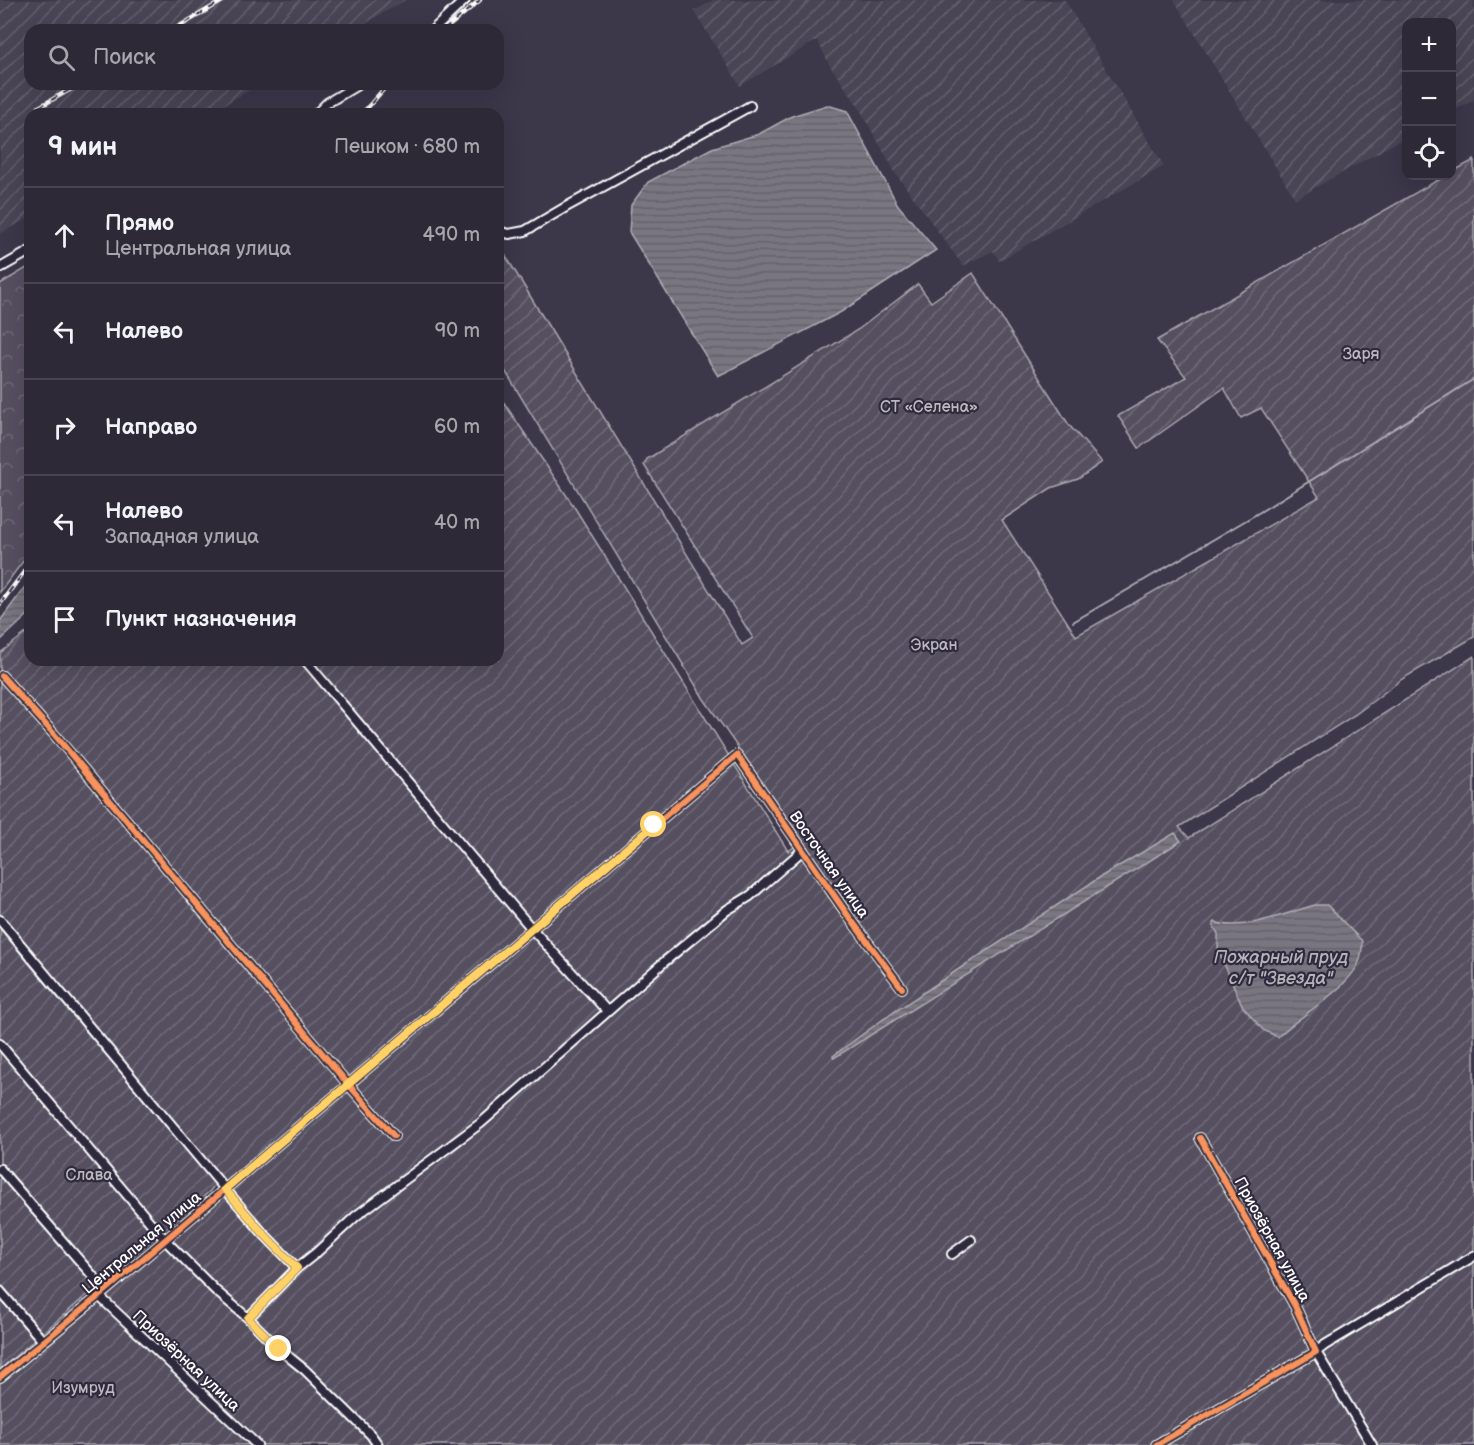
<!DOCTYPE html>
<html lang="ru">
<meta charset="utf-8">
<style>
:root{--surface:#2d2937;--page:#35313f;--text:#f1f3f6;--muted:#a7a6ad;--line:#484552}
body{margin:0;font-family:"Balsamiq Sans",sans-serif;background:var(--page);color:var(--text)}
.controls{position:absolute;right:18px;top:18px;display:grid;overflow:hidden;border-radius:12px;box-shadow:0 6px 24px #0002}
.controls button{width:54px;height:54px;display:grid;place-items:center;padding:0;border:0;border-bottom:2px solid var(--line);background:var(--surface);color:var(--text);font:30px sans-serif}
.stop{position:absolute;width:18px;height:18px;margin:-14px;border:4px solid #ffd166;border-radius:50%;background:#fff}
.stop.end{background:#ffd166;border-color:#fff;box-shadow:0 2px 6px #0008}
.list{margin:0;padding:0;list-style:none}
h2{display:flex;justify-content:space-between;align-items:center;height:78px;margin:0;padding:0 24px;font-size:26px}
h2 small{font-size:20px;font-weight:400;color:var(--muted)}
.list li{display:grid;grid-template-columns:39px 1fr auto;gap:18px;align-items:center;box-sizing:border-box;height:96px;padding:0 24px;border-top:2px solid var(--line)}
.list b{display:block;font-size:22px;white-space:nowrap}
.list p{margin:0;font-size:20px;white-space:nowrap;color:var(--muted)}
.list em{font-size:20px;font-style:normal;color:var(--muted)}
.icon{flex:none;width:33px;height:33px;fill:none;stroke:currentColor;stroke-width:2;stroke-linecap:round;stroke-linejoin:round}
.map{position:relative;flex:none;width:1474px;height:1445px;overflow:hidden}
.search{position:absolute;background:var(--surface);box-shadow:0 6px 24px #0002;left:24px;top:24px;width:480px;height:66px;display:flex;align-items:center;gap:15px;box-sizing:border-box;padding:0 21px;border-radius:18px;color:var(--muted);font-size:22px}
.panel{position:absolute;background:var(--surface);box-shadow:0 6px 24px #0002;left:24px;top:108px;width:480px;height:558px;border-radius:18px}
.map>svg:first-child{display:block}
</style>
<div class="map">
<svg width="1474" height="1445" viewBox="0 0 1474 1445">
<defs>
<pattern id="industrial-furrows" width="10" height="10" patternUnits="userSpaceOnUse" patternTransform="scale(1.5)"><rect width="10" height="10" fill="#494455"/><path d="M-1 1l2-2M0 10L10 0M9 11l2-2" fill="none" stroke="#64606e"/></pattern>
<pattern id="forest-crowns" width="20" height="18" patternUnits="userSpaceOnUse" patternTransform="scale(1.5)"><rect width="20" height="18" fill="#555060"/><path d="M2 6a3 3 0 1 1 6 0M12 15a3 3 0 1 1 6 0" fill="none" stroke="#6e6a78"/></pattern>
<pattern id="garden-furrows" width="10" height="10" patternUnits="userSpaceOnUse" patternTransform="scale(1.5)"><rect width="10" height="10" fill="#555060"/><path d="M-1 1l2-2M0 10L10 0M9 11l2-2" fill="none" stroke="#6e6a78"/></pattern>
<pattern id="water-rules" width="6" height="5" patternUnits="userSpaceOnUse" patternTransform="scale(1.5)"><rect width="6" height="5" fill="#797682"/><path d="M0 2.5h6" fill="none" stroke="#626167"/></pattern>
</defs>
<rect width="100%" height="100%" fill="#3c3749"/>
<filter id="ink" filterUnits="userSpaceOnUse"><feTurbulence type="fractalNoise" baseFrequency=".0167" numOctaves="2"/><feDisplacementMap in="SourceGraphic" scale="12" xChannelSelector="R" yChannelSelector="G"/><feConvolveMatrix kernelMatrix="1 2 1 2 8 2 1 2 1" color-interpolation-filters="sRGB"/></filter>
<g filter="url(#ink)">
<path fill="url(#industrial-furrows)" d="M 0,0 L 406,0 L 354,30 L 30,30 L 30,84 L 260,84 L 208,114 L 30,114 L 30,217 L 0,234 Z
M 713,0 L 1065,0 L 1164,166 L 999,261 L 993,251 L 963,266 L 896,174 L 856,103 L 830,66 L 817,40 L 740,86 L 694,11 Z
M 1174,0 L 1474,0 L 1474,100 L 1452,112 L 1452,22 L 1406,22 L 1406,137 L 1295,199 Z"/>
<path fill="url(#forest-crowns)" stroke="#aaa8b0" stroke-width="1.5" d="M 30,266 L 30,552 L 0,592 L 0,284 Z"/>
<path fill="url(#garden-furrows)" stroke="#aaa8b0" stroke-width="1.5" d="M 1474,160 L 1474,637 L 1402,679 L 1356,714 L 1179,827 L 1189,838 L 1474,656 L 1474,1445 L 0,1445 L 0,1380 L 227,1190 L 144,1085 L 0,918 L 0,653 L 30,630 L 30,660 L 498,660 L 498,394 L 573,505 L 788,851 L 803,841 L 704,699 L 498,359 L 498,258 L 504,253 L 742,645 L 753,638 L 644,465 L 647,459 L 859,329 L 918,284 L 931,302 L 973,273 L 1069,425 L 1102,462 L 1078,479 L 1051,488 L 1002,520 L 1076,636 L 1319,497 L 1261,408 L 1241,418 L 1224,388 L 1139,448 L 1118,416 L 1186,377 L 1157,340 L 1445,176 L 1452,176 L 1452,172 Z
M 0,929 L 215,1184 L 210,1191 L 0,1369 Z"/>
<path fill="url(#water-rules)" stroke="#afadb4" stroke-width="1.5" d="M 827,105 L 847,111 L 898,205 L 936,250 L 841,312 L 718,376 L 629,232 L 631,205 L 648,182 L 712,148 L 759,134 L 792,116 Z
M 30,580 L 30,613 L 0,641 L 0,621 Z
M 1175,833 L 1181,841 L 834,1058 L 833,1056 L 882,1020 L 965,965 L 1102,876 Z
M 1315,905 L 1327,905 L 1362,941 C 1362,946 1362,951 1361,955 C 1357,985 1299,1015 1278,1037 L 1263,1030 L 1243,1007 L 1218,950 L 1218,934 L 1213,925 L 1215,922 C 1241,933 1288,912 1315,905 Z"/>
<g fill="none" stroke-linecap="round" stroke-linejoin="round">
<path stroke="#afadb4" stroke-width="2" d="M 1073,622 L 1260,512 L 1474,379"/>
<defs>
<path id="minor" d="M 433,30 L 465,0
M 316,114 L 327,103 L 359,84
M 498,231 L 509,234 L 525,231 L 566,207 L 750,106
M 0,268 L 30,251
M 305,660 L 532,929 L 607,1011
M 2,676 L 54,734 L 348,1084 L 394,1136
M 0,920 L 225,1189 L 262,1232 L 297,1268
M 0,1044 L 165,1240 L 216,1291 L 248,1318 L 279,1349 L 305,1370 L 371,1435 L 378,1445
M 0,1169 L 105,1290
M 952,1254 L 971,1240
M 0,1291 L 43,1341
M 99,1296 L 257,1445
M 248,1318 L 297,1268 L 316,1253 L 356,1216 L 481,1123 L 664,962 L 727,910 L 750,896 L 803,850
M 0,1377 L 99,1296 L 737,755 L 849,917 L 902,988
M 1156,1445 L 1316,1352 L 1295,1306 L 1200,1138
M 1372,1445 L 1316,1352 L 1325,1345 L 1474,1256"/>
</defs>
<use href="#minor" stroke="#fff" stroke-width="12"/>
<use href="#minor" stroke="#2f2a3d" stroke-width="8"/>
<defs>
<path id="rail" d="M 173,30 L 224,0
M 444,30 L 480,0
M 39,107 L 80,84
M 362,114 L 388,84
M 0,604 L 30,564"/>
</defs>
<use href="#rail" stroke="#fff" stroke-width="4.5"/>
<use href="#rail" stroke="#2f2a3d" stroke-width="2" stroke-dasharray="7" stroke-linecap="butt"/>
<defs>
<path id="cycleway" d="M 2,676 L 54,734 L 348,1084 L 394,1136
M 0,1377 L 99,1296 L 737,755 L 849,917 L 902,988
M 1156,1445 L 1316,1352 L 1295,1306 L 1200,1138"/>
</defs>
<use href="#cycleway" stroke="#2f2a3d" stroke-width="10"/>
<use href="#cycleway" stroke="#f8935d" stroke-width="6"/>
</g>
</g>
<g fill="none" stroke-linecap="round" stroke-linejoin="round" filter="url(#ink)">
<path stroke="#ffd166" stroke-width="8" d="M 279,1349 L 248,1318 L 297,1268 L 262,1232 L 225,1189 L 654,825"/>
</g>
<g text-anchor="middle" stroke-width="4.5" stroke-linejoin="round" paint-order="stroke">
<g font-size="16" fill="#bbb9bf" stroke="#2f2a3d">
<text x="1361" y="359">Заря</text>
<text x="929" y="412">СТ «Селена»</text>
<text x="934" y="650">Экран</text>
<text x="89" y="1180">Слава</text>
<text x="83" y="1393">Изумруд</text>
</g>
<g font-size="16" fill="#fff" stroke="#2f2a3d">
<text transform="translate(830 864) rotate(55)" y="6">Восточная улица</text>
<text transform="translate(1273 1239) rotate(61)" y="6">Приозёрная улица</text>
<text transform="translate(141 1242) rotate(-40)" y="6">Центральная улица</text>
<text transform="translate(187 1360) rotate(43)" y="6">Приозёрная улица</text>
</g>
<g font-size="18" font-style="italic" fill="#b5b4ba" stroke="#2f2a3d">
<text x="1281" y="963">Пожарный пруд<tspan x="1281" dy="21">с/т "Звезда"</tspan></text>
</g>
</g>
</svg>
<div class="controls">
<button>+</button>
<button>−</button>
<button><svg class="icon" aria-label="locate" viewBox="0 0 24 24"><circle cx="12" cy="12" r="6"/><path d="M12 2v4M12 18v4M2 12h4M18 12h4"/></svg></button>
</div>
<div class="stop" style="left:654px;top:825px"></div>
<div class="stop end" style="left:279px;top:1349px"></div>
<div class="search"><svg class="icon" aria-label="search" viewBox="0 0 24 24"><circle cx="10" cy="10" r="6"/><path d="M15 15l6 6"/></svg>Поиск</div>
<section class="panel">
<h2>9 мин<small>Пешком · 680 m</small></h2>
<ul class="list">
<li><svg class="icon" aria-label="ahead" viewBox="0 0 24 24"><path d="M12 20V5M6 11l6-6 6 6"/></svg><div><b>Прямо</b><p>Центральная улица</p></div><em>490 m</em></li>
<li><svg class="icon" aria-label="left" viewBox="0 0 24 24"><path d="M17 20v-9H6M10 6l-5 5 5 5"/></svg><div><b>Налево</b></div><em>90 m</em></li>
<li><svg class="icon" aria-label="right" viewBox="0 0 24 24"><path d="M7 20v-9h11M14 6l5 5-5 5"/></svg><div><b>Направо</b></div><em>60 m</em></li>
<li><svg class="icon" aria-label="left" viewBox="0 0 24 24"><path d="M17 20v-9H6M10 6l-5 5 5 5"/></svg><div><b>Налево</b><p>Западная улица</p></div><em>40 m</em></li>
<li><svg class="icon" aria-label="arrive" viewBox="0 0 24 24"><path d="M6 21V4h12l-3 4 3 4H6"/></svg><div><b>Пункт назначения</b></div></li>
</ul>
</section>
</div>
